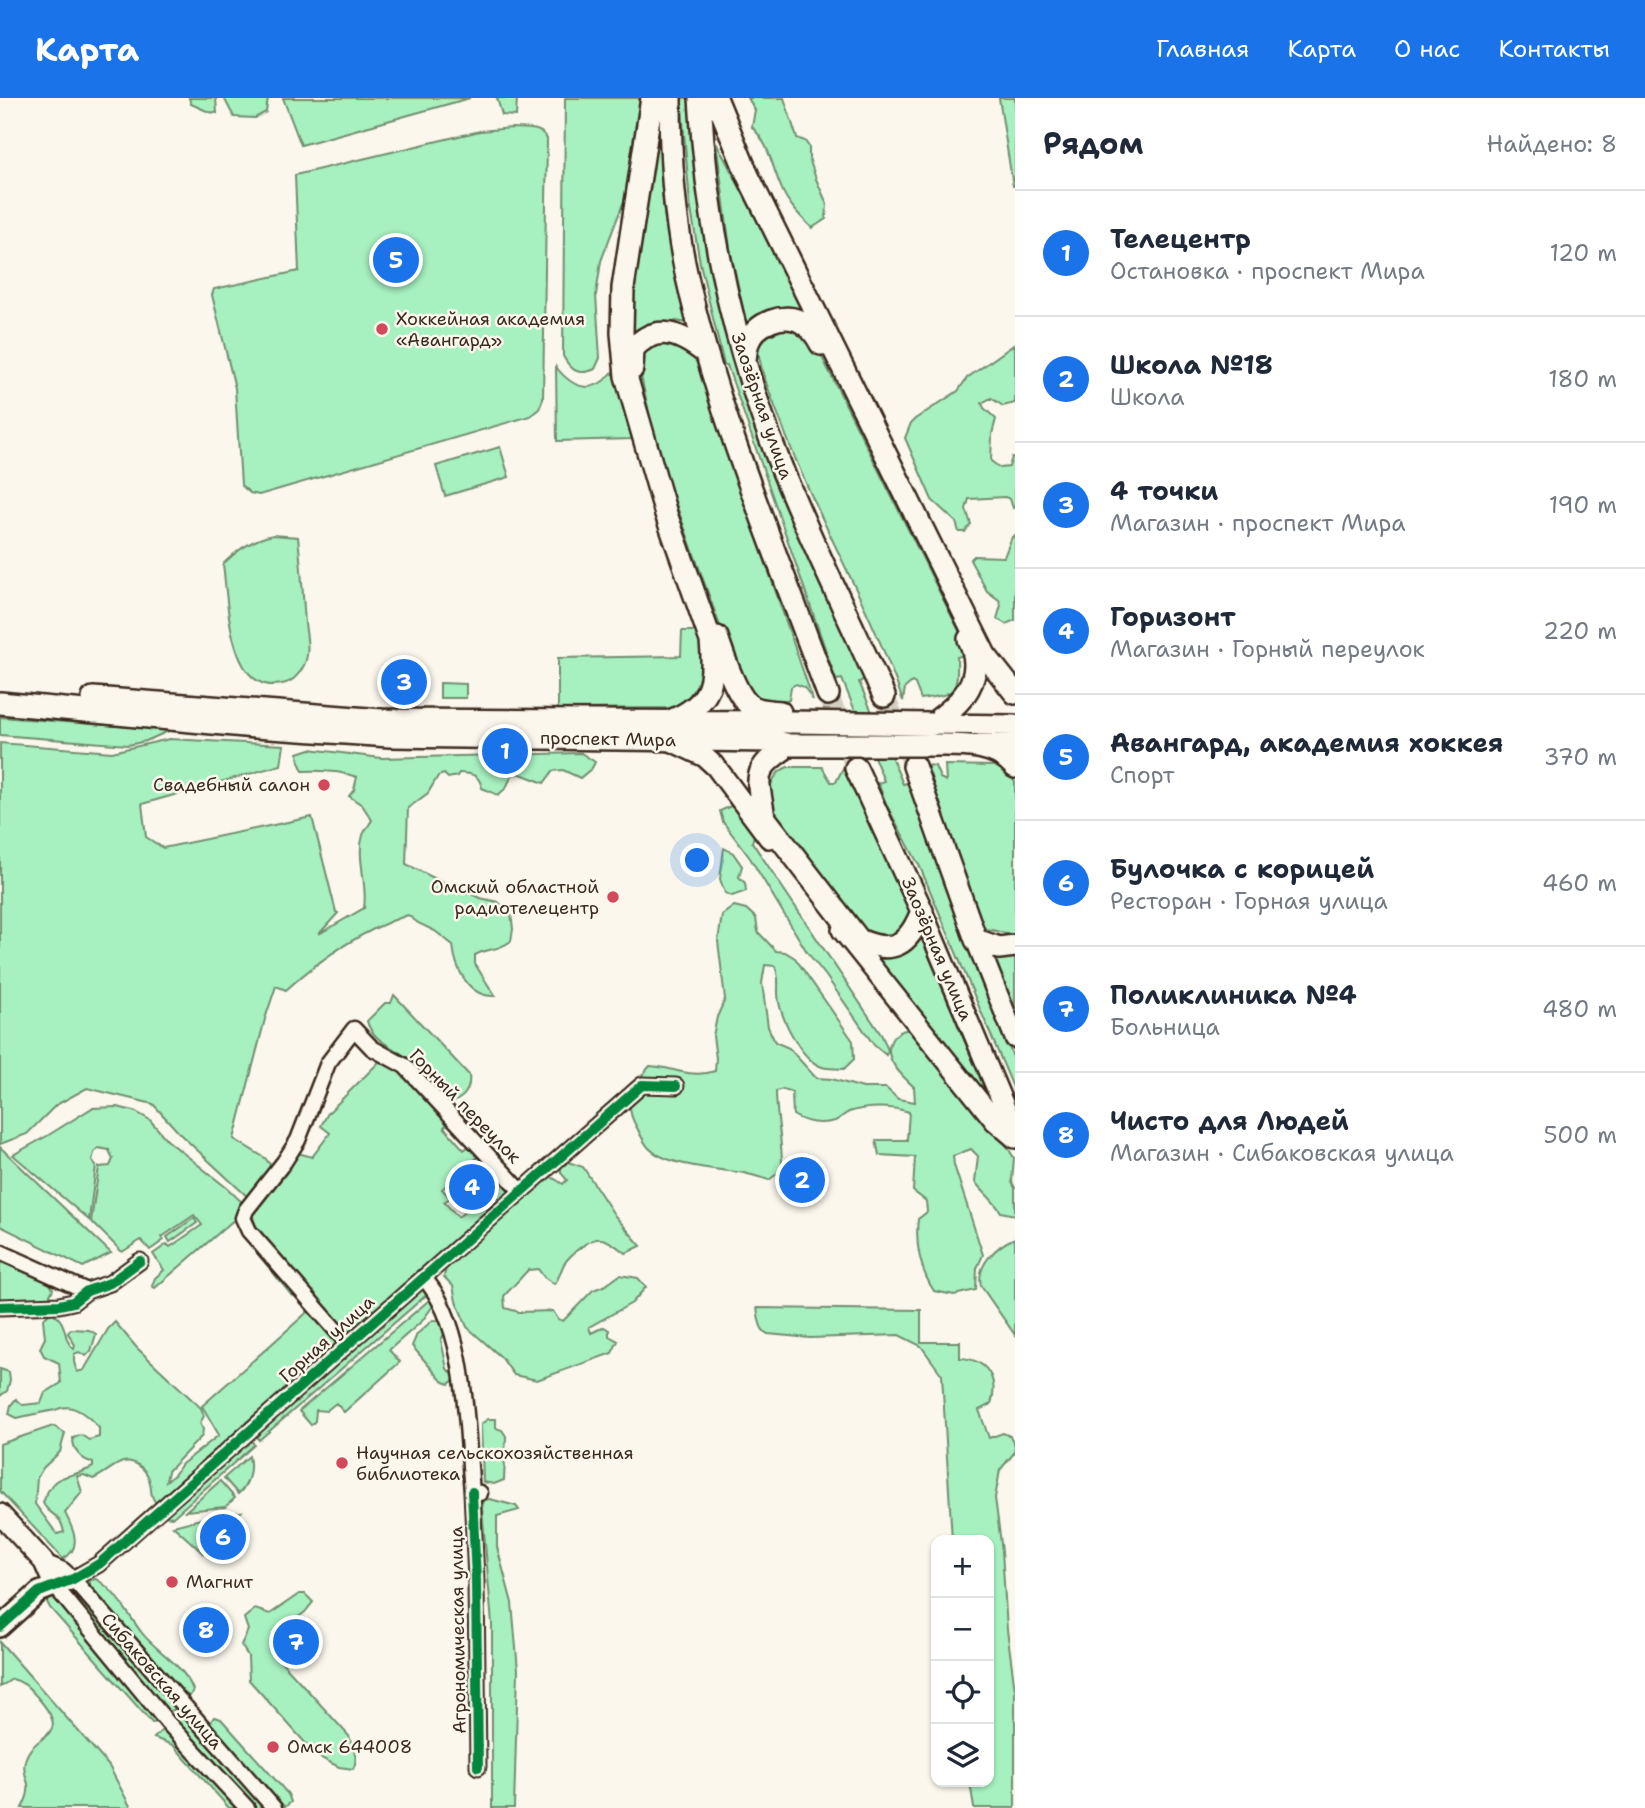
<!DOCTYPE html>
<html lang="ru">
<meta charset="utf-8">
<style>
:root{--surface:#fff;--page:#f6f6f7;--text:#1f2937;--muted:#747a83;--line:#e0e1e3;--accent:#1a73e8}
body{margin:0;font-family:"Shantell Sans",sans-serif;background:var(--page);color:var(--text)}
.controls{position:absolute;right:21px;bottom:21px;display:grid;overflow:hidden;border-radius:14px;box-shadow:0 2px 5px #0004}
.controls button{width:63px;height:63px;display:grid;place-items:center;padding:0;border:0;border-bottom:2px solid var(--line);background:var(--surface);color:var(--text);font:35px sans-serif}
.you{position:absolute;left:698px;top:763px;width:24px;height:24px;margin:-18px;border:5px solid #fff;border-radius:50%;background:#1a73e8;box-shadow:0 0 0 10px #1a73e833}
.badge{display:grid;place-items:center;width:46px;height:46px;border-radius:50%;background:var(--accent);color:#fff;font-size:23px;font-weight:700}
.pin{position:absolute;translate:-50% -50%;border:4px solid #fff;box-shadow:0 2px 7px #0006}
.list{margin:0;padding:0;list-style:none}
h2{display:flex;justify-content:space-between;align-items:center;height:91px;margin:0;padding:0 28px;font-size:30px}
h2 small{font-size:23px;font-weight:400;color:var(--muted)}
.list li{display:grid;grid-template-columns:46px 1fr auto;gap:21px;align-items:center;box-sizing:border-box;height:126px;padding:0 28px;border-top:2px solid var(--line)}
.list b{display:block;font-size:26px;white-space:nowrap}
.list p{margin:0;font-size:23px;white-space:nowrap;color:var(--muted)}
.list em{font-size:23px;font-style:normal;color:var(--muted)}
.icon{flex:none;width:38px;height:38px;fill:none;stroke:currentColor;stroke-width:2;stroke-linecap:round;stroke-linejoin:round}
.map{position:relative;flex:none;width:1015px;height:1710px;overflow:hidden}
header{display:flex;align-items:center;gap:42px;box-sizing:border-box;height:98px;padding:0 35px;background:var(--accent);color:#fff}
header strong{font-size:33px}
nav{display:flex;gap:38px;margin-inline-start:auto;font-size:24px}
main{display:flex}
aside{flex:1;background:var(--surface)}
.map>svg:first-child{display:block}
</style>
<header>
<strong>Карта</strong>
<nav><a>Главная</a><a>Карта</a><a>О нас</a><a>Контакты</a></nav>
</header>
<main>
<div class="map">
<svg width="1015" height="1710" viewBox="0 0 1015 1710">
<rect width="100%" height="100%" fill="#fbf7ec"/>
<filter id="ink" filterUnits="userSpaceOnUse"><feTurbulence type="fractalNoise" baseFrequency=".0143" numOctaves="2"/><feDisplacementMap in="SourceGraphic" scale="14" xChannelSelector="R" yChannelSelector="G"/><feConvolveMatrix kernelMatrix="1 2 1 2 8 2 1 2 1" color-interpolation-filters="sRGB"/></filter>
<g filter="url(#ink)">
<path fill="#a7f1c0" stroke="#718e6f" stroke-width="2" d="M 189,0 L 216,0 L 217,15 L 209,14 L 191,6 Z
M 224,0 L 268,0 L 266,14 L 255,20 L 234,19 Z
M 283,0 L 470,0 L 301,47 Z
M 497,0 L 517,0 L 516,18 L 502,17 Z
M 565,0 L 642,0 L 627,95 L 601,163 L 596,197 L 600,260 L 595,271 C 579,278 571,273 563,258 Z
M 681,0 L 692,0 L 725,214 L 867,580 L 859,584 L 903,686 L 912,684 L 934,743 L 970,852 L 1015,964 L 1015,994 L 920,769 L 888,710 L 878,685 L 884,683 L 842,581 L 836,582 L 727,267 L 724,267 L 700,165 L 690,105 Z
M 748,0 L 784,0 L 797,40 L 805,43 L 809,49 L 809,60 L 816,81 L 827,106 L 826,121 L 812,130 C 800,118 787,105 781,89 C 771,66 770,47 752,29 L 755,12 Z
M 999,0 L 1015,0 L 1015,88 L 1013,88 Z
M 659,12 L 663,108 L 670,150 L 688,225 L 676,223 L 632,233 L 631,185 Z
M 512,30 C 524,31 541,28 547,41 L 543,301 L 539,311 L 530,318 L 259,397 L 250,395 L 241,387 L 235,290 L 212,197 L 214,191 L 299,173 L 295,77 L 480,33 Z
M 716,44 L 802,209 L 800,212 L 746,224 L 730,151 Z
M 794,229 L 814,245 L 823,261 L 962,539 L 964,557 L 957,559 C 958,595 956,596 921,601 L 915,586 L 912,584 L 905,590 L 903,603 C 870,507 816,420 781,324 C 771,298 759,271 757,243 L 774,230 Z
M 670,242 L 694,257 L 813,602 L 804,589 L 796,586 L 791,589 L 789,602 L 766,602 L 751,596 L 730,556 L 658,356 L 637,260 L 643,250 Z
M 1015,246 L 1015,305 L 1003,308 L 991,300 L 982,305 L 984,310 L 996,321 L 992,336 L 991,363 L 1000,370 L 1009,369 L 1012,359 L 1015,360 L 1015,409 L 1013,410 L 1010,401 L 1005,399 L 969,401 L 966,411 L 971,426 L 965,434 L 959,434 L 956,424 L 932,402 L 905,340 L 911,325 L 915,321 L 958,293 L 967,280 Z
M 556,269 C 575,293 595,297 615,271 L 632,341 L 557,343 Z
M 500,349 L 509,379 L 445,398 L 436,368 Z
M 273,437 L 298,439 C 301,467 303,496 305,525 C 306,535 309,547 307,557 C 306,568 296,582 286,585 C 228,603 228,501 223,466 C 238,451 253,441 273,437 Z
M 1015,437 L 1015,522 L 1006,526 L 997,521 L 1001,507 L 999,502 L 987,493 L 970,462 L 974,458 L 1004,459 L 1012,439 Z
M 682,533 L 703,533 L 704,576 L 683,607 L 676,610 L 558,611 L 558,560 L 681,558 Z
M 440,585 L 466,586 L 466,600 L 440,600 Z
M 0,619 L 171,632 L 146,643 L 128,647 L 0,637 Z
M 169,641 L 284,647 L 281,667 L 142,706 L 146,739 L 163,750 L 312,719 L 336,814 L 338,815 L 319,836 L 364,810 C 368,787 356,759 363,737 C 365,732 370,726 372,722 L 362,707 L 349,698 L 354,692 L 357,679 C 340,673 322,672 303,673 L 299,664 L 298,655 L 310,651 L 381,660 L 581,655 L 595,664 L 592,670 L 580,680 L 563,672 L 553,673 L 544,685 L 518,675 L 512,677 L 506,690 L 498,697 L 482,690 C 479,676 473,676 459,675 L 457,678 L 448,680 L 444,676 L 438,678 L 428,695 L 408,710 L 406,766 L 442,784 L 480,800 L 498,804 L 511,815 L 513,831 L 511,843 C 496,854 490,849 475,857 L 475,866 L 495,898 C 467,899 455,869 453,847 L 435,833 L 418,825 L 408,817 C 363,832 321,860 286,892 L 276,888 L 265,921 L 234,1041 L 265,1060 L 274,1072 L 251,1102 L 181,1037 L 153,1006 L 87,990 L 56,1007 L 27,1036 L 0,1046 L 0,645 L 112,654 Z
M 927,667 L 935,668 L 940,680 L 946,683 L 945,667 L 996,668 L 1006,673 L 1015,684 L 1015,837 C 1003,837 994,830 982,831 Z
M 788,669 L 822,669 L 831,684 L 836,684 L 843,670 L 907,804 L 911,818 L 896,838 L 871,843 L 780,729 L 768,693 C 773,682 776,673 788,669 Z
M 731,708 L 748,722 L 755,735 L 752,744 L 882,938 L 888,952 L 886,957 L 874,947 L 826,878 L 807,854 L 750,760 L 723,724 L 720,713 Z
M 724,750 L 733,755 L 742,768 L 739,779 L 745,785 L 746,793 L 732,798 L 725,795 L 720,781 Z
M 734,808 L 746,811 L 756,820 L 758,834 L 776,853 L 785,854 L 795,860 L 853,943 L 854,961 L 844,971 C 837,970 828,971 822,969 C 801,962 778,916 778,895 C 778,884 779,879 775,868 L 765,867 L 762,885 L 768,929 L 775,944 L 789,950 L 816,980 L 832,981 L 863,990 L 886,990 L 898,1001 L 915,1004 L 914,989 C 902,978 881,959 892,941 C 897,934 903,931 912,932 L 984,1026 L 1002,1040 L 1014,1060 L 1012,1084 L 1015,1090 L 1015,1117 L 1001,1114 C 993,1102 984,1095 975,1084 L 978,1058 L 971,1051 L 953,1058 L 954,1067 L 983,1157 L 977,1170 L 976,1192 L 954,1197 L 934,1193 C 920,1172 915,1145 918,1121 L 927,1114 L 926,1103 L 913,1093 L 915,1059 L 879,1057 L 876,1042 L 907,1042 L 909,1014 C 891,1008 867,1008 849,1014 C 844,1016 840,1021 835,1023 C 820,1027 806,1025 793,1017 L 792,994 L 783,991 L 776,993 C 776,1020 783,1045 782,1072 L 769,1082 C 758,1079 748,1075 737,1074 C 714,1071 665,1067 649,1050 C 643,1044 639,1033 635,1026 C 623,1004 634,985 650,968 C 673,969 691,981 715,973 L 716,960 L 713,938 L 717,919 L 725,901 L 718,843 L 722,817 Z
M 920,837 L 989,1001 L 877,863 L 904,853 Z
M 1015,856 L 1015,918 L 991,860 Z
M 394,897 L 469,977 C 471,992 463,1002 449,1005 C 437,991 425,976 411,963 C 397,950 372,944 367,923 L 385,905 L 391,905 Z
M 381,962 L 391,962 L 451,1022 L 444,1029 L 464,1052 L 473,1045 L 512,1093 L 501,1102 L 493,1097 L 486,1089 L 497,1077 L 479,1058 L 442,1091 L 450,1100 L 444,1104 L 458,1119 L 479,1103 L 486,1102 L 491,1107 L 492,1112 L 157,1407 C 148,1394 153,1393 149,1381 C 146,1371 134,1361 123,1364 C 115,1366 103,1377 93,1381 L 84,1377 L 77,1378 L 82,1394 L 65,1415 C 72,1429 84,1450 63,1461 L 0,1393 L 0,1346 L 53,1328 L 65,1335 L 60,1354 L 43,1370 L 37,1380 L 35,1406 L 57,1436 L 64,1434 C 60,1414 49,1418 43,1405 C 54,1371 67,1383 93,1369 L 93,1365 C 81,1361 73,1354 73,1340 L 81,1337 L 89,1342 L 99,1339 L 99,1330 C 90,1320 76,1306 61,1310 C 57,1311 54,1313 50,1313 C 39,1315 29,1317 17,1320 L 9,1316 L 11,1307 L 16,1301 L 23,1307 L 41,1305 L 45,1295 L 61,1285 L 59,1265 L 44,1258 L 40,1250 L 45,1240 L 43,1221 L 52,1214 C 70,1227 61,1240 74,1251 L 75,1247 L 68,1235 L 71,1231 L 89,1232 L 96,1236 L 91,1253 L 86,1258 L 79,1254 L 74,1256 L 74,1264 L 77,1274 L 84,1272 L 108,1231 L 115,1224 L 137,1250 L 201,1310 L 204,1318 L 200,1325 L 203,1331 L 202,1338 L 168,1373 L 166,1383 L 174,1377 L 182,1366 L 219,1337 L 202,1308 L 312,1210 L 297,1195 L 292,1198 L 253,1150 C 265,1136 252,1127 252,1111 L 298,1055 L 312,1059 L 330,1035 L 321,1028 L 328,1015 Z
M 117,1009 L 134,1013 L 150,1022 L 167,1042 L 227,1090 L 246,1108 L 236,1120 L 155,1190 L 152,1188 L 155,1180 L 164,1172 L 153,1156 L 167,1146 L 170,1149 L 202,1127 L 194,1117 L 162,1139 L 164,1142 L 150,1152 L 141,1142 L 122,1154 L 91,1123 L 99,1069 L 110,1068 L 113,1061 L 109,1052 L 98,1050 L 94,1055 L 92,1063 L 96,1068 L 89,1122 L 13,1057 L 47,1038 L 92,1010 Z
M 0,1049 L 111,1155 L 83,1169 L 0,1128 Z
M 568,1064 L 583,1069 L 615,1118 L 641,1148 L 626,1155 C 619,1151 609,1141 601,1141 C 590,1139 570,1157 564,1166 C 560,1173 560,1180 554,1186 L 544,1179 L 538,1171 L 528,1172 L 504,1198 L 505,1210 L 519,1214 L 553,1213 L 558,1221 L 563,1223 L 593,1192 L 606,1187 L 620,1177 L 638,1180 L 646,1189 L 632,1205 L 589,1229 L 591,1235 L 604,1229 L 609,1232 L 609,1238 L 618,1243 L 612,1255 L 537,1282 L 514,1277 L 501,1259 L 467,1229 L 456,1203 L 453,1188 L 444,1179 L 447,1164 L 550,1078 L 563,1086 L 567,1082 L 561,1075 L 561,1069 Z
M 194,1120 L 197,1125 L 170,1144 L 167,1139 Z
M 1015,1140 L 1015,1237 L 981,1188 C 976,1167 996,1148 1015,1140 Z
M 0,1158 L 48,1183 L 53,1191 L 48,1201 L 0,1202 Z
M 423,1190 L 431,1193 L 259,1342 L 254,1336 L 418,1191 Z
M 434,1198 L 435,1205 L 422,1223 L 389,1252 L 400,1264 L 344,1314 L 336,1305 L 326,1313 L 316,1312 L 315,1323 L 311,1327 L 299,1313 Z
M 757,1210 L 921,1212 L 921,1244 L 960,1244 L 960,1260 C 987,1261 999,1281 991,1306 L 979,1312 L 989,1340 L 1003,1335 L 1010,1338 L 1015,1347 L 1014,1355 L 1000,1372 L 995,1400 L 1002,1453 L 1007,1532 L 1015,1592 L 1015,1710 L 974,1710 L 970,1684 L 989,1684 L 989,1442 L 952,1442 L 942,1277 L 921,1248 L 899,1237 L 810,1240 L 768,1236 C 759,1232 759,1220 757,1210 Z
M 433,1222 L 443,1223 L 445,1234 L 441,1242 L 447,1271 L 455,1277 L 455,1281 L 449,1286 L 442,1283 L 412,1248 L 417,1236 Z
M 0,1271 L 9,1274 L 10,1282 L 7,1293 L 0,1298 Z
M 488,1321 L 496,1321 L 496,1330 L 502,1332 L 506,1338 L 504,1382 L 494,1386 L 483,1384 L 481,1326 Z
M 250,1339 L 254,1347 L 173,1419 L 162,1418 Z
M 249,1358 C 252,1371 249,1387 238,1396 L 224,1380 Z
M 220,1383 L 235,1400 L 225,1409 L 186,1413 Z
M 490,1401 L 516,1408 L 519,1412 L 497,1418 L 497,1449 L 512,1505 L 518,1572 L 514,1710 L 492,1710 L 492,1526 L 482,1410 L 484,1402 Z
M 241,1414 L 221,1432 L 209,1418 Z
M 204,1420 L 217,1435 L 212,1439 L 216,1445 L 204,1456 L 173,1428 Z
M 96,1481 C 117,1493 128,1517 142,1535 C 158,1555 184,1567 193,1592 L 190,1598 L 184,1596 L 90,1493 L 90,1482 Z
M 299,1496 L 305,1496 L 313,1504 L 305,1514 L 274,1538 L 270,1551 L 349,1638 C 353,1648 359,1662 353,1671 L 339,1669 L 317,1658 L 249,1582 L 248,1558 L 241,1547 L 248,1532 L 244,1520 L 255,1511 L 270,1516 Z
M 50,1498 L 57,1502 L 158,1617 L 160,1624 L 152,1625 L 50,1510 L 45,1500 Z
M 77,1502 L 82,1502 L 175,1605 L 174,1612 L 166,1614 L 74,1506 Z
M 0,1544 L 109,1668 L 131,1710 L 22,1710 C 37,1682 20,1681 25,1663 C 32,1633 75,1642 38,1600 C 29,1590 25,1584 12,1581 L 0,1589 Z
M 183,1616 L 267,1710 L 252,1710 L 177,1627 L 176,1622 L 179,1617 Z
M 214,1619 L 221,1621 L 288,1696 L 291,1704 L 285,1709 L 276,1701 L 210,1625 Z
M 162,1632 L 169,1633 L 242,1710 L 229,1710 L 173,1647 L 154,1640 Z"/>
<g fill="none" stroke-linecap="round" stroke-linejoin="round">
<path stroke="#7489a0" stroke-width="3.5" d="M 0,616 L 54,621"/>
<path stroke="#d5cec3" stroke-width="21" stroke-dasharray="21 10" stroke-linecap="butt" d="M 828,596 L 856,670
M 884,598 L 914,668"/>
<defs>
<path id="street" d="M 0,1154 L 87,1193
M 423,1179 C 468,1227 466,1331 472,1394 L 480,1395
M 0,1209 L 59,1207 L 73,1204 L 87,1193 L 110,1185 L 140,1163
M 348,1246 L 249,1133 L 243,1120 L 246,1112 L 284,1064 L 298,1042 L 328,965 L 354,931 L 372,950 L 405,968 L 521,1093
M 472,1394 L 476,1482 L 478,1669
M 44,1464 L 63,1472 L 73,1481 L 274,1710
M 73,1481 L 99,1466 L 144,1426 L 642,987 L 676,988
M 54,1487 L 167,1624 L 247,1710"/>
<path id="secondary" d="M 932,626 L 1015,627
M 671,643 L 705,659 L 716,669 L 769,740
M 974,647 L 990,644 L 1015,644
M 922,813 L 1015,1034
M 842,832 L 995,1023 L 1015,1040
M 976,842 L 1015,940
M 0,1416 L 44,1464 L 54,1487
M 0,1529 L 39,1494 L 73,1481"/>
<path id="primary" d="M 652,0 L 623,190 L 622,235 L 626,278 L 666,416 L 711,543 C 715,585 712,606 670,623
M 670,0 C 670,59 674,121 687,179 C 719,322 778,459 828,596
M 700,0 C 706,126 734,249 780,366 C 811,445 850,521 884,598
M 716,0 L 748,78 L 985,557 L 1015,595
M 745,261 C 746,256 746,250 748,245 C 755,225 785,213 803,225 C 811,230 817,238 821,246
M 632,271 L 633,251 C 657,223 683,237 707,256
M 717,539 C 723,556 736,600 752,609 C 760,613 772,613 780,614
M 93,600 L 382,622 L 790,624
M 0,605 L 255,629 L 390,638 L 772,643 L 790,647
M 932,626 C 962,605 987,580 969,541
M 790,647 C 751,672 757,677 764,719 L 859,842 C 893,857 909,847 922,813 L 856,670
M 931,647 C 959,647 995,644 1015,669
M 914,668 L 976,842 L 999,850 L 1015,848"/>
</defs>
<use href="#street" stroke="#3b2a1e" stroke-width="19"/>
<use href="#secondary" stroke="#3b2a1e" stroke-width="24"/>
<use href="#primary" stroke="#3b2a1e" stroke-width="26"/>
<use href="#street" stroke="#fbf7ec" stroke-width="14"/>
<use href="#secondary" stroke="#fbf7ec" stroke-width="19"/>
<use href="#primary" stroke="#fbf7ec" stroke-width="21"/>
<defs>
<path id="primary-bridge" d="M 790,624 L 932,626
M 790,647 L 931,647"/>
</defs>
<use href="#primary-bridge" stroke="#3b2a1e" stroke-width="26" stroke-linecap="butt"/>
<use href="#primary-bridge" stroke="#fbf7ec" stroke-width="21"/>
<defs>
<path id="cycleway" d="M 0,1209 L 59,1207 L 73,1204 L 87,1193 L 110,1185 L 140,1163
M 472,1394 L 476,1482 L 478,1669
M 0,1529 L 39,1494 L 73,1481 L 99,1466 L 642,987 L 676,988"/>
</defs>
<use href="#cycleway" stroke="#fbf7ec" stroke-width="15"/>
<use href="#cycleway" stroke="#00873e" stroke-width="10"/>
</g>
</g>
<g fill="#d1495b" stroke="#fbf7ec" stroke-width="2.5">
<circle cx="382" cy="231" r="7"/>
<circle cx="324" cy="687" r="7"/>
<circle cx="613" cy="799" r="7"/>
<circle cx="342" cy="1365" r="7"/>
<circle cx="172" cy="1484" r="7"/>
<circle cx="273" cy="1649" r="7"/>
</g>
<g text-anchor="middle" stroke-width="5" stroke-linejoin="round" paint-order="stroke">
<g font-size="18" fill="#3b2a1e" stroke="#fbf7ec" text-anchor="start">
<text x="396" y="227">Хоккейная академия<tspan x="396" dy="21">«Авангард»</tspan></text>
<text x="310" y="693" text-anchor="end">Свадебный салон</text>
<text x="599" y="795" text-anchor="end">Омский областной<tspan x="599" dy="21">радиотелецентр</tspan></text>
<text x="356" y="1361">Научная сельскохозяйственная<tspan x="356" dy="21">библиотека</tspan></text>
<text x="186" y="1490">Магнит</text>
<text x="287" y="1655">Омск 644008</text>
</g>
<g font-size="18" fill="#3b2a1e" stroke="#fbf7ec">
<text transform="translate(762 308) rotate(71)" y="6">Заозёрная улица</text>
<text transform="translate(608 641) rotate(1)" y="6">проспект Мира</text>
<text transform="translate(937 851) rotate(67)" y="6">Заозёрная улица</text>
<text transform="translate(465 1008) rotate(46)" y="6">Горный переулок</text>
<text transform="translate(327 1241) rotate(-42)" y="6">Горная улица</text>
<text transform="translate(458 1532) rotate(-91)" y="6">Агрономическая улица</text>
<text transform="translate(162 1583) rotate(49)" y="6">Сибаковская улица</text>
</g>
</g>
</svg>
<div class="controls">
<button>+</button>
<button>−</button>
<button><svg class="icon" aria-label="locate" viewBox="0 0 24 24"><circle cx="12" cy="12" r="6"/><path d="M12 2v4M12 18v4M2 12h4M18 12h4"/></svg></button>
<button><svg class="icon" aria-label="layers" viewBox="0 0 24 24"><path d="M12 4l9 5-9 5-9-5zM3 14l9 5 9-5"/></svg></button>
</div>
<div class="you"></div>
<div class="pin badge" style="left:505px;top:653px">1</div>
<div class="pin badge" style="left:802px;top:1082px">2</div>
<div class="pin badge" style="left:404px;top:584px">3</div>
<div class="pin badge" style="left:472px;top:1089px">4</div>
<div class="pin badge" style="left:396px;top:162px">5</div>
<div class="pin badge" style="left:223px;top:1439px">6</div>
<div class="pin badge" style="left:296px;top:1544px">7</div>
<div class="pin badge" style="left:206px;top:1532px">8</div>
</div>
<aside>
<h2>Рядом<small>Найдено: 8</small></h2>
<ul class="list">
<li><span class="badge">1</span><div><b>Телецентр</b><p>Остановка · проспект Мира</p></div><em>120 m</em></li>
<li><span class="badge">2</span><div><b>Школа №18</b><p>Школа</p></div><em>180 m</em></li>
<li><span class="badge">3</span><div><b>4 точки</b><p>Магазин · проспект Мира</p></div><em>190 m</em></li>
<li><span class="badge">4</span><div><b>Горизонт</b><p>Магазин · Горный переулок</p></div><em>220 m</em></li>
<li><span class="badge">5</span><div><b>Авангард, академия хоккея</b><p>Спорт</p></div><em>370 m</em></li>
<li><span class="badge">6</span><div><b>Булочка с корицей</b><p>Ресторан · Горная улица</p></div><em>460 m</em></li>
<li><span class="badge">7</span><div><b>Поликлиника №4</b><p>Больница</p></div><em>480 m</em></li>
<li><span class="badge">8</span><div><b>Чисто для Людей</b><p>Магазин · Сибаковская улица</p></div><em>500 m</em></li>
</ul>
</aside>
</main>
